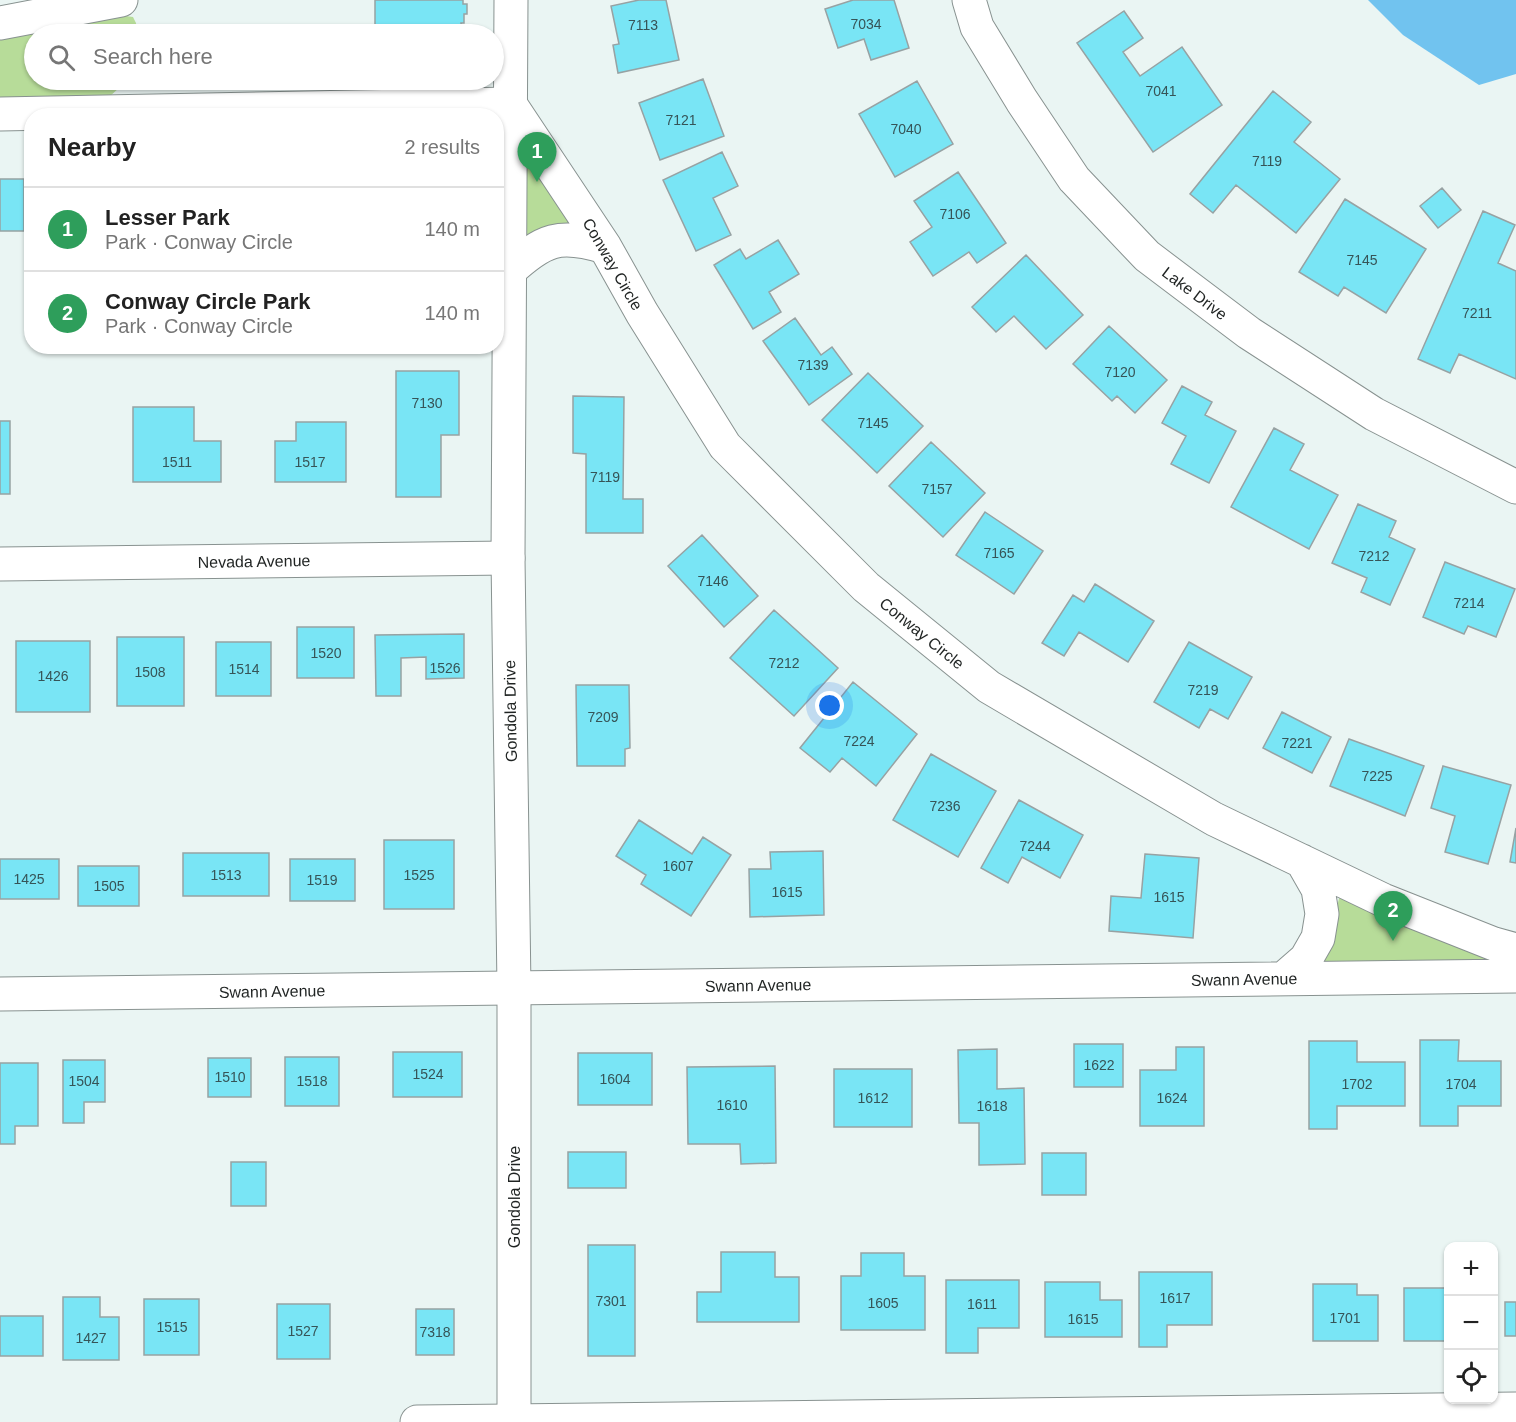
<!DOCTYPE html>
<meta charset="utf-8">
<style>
:root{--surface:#fff;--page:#f6f6f6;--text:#222;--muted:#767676;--line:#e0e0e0;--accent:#964fc2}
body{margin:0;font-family:Arial,sans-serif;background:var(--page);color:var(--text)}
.controls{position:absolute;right:18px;bottom:18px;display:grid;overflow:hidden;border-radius:12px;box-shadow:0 2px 4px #0004}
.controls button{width:54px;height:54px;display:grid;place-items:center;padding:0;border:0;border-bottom:2px solid var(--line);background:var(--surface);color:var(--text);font:30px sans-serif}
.you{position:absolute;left:830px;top:706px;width:21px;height:21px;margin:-15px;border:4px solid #fff;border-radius:50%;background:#1a73e8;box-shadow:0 0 0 9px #1a73e833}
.badge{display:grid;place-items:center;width:39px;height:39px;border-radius:50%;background:var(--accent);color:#fff;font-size:20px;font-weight:700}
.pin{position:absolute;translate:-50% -50px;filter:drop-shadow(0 2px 3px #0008)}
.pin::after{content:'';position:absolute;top:32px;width:21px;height:18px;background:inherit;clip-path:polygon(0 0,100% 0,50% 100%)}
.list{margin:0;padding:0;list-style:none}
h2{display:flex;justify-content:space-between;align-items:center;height:78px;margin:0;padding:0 24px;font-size:26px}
h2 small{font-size:20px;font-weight:400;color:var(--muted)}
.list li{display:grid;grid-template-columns:39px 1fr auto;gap:18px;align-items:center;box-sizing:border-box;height:84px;padding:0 24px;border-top:2px solid var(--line)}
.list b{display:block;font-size:22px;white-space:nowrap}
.list p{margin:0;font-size:20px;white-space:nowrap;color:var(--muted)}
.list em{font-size:20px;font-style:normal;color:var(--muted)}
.icon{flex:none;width:33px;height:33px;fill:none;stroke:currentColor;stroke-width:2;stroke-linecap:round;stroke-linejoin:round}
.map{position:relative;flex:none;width:1516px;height:1422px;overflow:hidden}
.search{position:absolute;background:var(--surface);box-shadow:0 2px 4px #0004;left:24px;top:24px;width:480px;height:66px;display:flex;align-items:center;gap:15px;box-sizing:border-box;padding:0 21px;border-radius:33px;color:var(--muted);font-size:22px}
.panel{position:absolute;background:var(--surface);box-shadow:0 2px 4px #0004;left:24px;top:108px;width:480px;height:246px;border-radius:24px}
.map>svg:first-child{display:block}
</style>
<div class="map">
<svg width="1516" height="1422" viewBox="0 0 1516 1422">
<rect width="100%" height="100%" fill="#eaf5f3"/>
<path fill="#b7dc99" d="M 126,16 L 133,17 L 136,23 L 137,34 L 34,34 L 34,80 L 120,80 L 119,88 L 109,97 L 0,101 L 0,39 Z
M 520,141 L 577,222 L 526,241 Z
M 1339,898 L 1487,951 L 1488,958 L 1485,965 L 1317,968 L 1332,930 Z"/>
<path fill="#71c3ef" d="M 1368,0 L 1516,0 L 1516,74 L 1479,85 L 1403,35 Z"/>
<path fill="#79e5f5" stroke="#97a2a3" stroke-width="1.5" d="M 375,0 L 463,0 L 463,4 L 467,4 L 467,14 L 464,14 L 464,23 L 461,23 L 462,34 L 375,34 Z
M 639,0 L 666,0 L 679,60 L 618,73 L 613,45 L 619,44 L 611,6 Z
M 853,0 L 894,0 L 909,48 L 871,60 L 864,39 L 838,48 L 825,9 Z
M 1124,11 L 1143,38 L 1123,52 L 1140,76 L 1182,47 L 1222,105 L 1153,152 L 1077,43 Z
M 703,79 L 724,136 L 660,160 L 639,103 Z
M 917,81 L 953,144 L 895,177 L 859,114 Z
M 1273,91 L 1311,122 L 1294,142 L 1340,179 L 1296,233 L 1236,185 L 1213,213 L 1190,194 Z
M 722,152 L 738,186 L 713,198 L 731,235 L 696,251 L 663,180 Z
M 958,172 L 1006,243 L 977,263 L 969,252 L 933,276 L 910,242 L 932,227 L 914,201 Z
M 0,179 L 24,179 L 24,231 L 0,231 Z
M 1442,188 L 1461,210 L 1438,228 L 1420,206 Z
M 1345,199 L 1426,249 L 1386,313 L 1344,287 L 1338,296 L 1299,272 Z
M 1483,211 L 1515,225 L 1498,263 L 1516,271 L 1516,379 L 1459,354 L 1450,373 L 1418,359 Z
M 778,240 L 799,274 L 769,292 L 781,312 L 753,329 L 714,265 L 740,249 L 746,259 Z
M 1026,255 L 1083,315 L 1046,349 L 1014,316 L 996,332 L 972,307 Z
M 795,318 L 821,355 L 832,347 L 852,374 L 809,405 L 763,341 Z
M 1109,326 L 1167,380 L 1135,413 L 1117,396 L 1112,401 L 1073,364 Z
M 396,371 L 459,371 L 459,435 L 441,435 L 441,497 L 396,497 Z
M 868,373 L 923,426 L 877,473 L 822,420 Z
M 1182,386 L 1212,402 L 1205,415 L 1236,431 L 1209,483 L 1171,464 L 1186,436 L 1162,423 Z
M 573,396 L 624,397 L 623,499 L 643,499 L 643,533 L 586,533 L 586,454 L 573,453 Z
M 133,407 L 194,407 L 194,441 L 221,441 L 221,482 L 133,482 Z
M 0,421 L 10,421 L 10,494 L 0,494 Z
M 296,422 L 346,422 L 346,482 L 275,482 L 275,441 L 296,441 Z
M 1274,428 L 1304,444 L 1290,470 L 1338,495 L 1309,549 L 1231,507 Z
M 931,442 L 985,493 L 943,537 L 889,486 Z
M 1358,504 L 1396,521 L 1389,537 L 1415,549 L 1390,605 L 1361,592 L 1367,578 L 1332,563 Z
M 985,512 L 1043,551 L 1014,594 L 956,555 Z
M 702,535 L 758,596 L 724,627 L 668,566 Z
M 1445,562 L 1515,589 L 1496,637 L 1468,626 L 1464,634 L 1423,617 Z
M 1095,584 L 1154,621 L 1128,662 L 1079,632 L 1064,656 L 1042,643 L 1073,595 L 1084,602 Z
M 774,610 L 838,668 L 794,716 L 730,658 Z
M 297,627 L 354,627 L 354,678 L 297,678 Z
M 464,634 L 464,678 L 426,679 L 426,657 L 401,658 L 401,696 L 376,696 L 375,635 Z
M 117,637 L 184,637 L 184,706 L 117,706 Z
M 16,641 L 90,641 L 90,712 L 16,712 Z
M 216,642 L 271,642 L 271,696 L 216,696 Z
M 1189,642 L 1252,677 L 1228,719 L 1210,709 L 1199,728 L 1154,702 Z
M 853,682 L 917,734 L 876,786 L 842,758 L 830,772 L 800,748 Z
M 576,685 L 629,685 L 630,748 L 625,749 L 625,766 L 577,766 Z
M 1282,712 L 1331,737 L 1312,773 L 1263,748 Z
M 1349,739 L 1424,766 L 1405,816 L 1330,786 Z
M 931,754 L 996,791 L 958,857 L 893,820 Z
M 1443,766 L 1511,785 L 1488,864 L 1445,852 L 1455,816 L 1431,808 Z
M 1019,800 L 1083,835 L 1060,878 L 1022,857 L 1008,883 L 981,868 Z
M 639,820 L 692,854 L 703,837 L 731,855 L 691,916 L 641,884 L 646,875 L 616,856 Z
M 1516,828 L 1516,863 L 1510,862 Z
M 384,840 L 454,840 L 454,909 L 384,909 Z
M 823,851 L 824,915 L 750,917 L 749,869 L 771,869 L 770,852 Z
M 183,853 L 269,853 L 269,896 L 183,896 Z
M 1145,854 L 1199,858 L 1193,938 L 1109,931 L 1111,896 L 1141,898 Z
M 0,859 L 59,859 L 59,899 L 0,899 Z
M 290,859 L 355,859 L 355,901 L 290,901 Z
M 78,866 L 139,866 L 139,906 L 78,906 Z
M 1420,1040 L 1459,1040 L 1458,1061 L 1501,1061 L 1501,1106 L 1458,1106 L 1458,1126 L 1420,1126 Z
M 1309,1041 L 1357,1041 L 1357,1062 L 1405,1062 L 1405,1106 L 1337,1106 L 1337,1129 L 1309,1129 Z
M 1074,1044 L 1123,1044 L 1123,1087 L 1074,1087 Z
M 1176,1047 L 1204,1047 L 1204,1126 L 1140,1126 L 1140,1070 L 1176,1070 Z
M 997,1049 L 997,1089 L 1024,1088 L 1025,1164 L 979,1165 L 979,1123 L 959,1123 L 958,1050 Z
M 393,1052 L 462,1052 L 462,1097 L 393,1097 Z
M 578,1053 L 652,1053 L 652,1105 L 578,1105 Z
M 285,1057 L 339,1057 L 339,1106 L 285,1106 Z
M 208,1058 L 251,1058 L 251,1097 L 208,1097 Z
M 63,1060 L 105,1060 L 105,1102 L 84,1102 L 84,1123 L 63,1123 Z
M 0,1063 L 38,1063 L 38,1126 L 15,1126 L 15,1144 L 0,1144 Z
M 775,1066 L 776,1163 L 741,1164 L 740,1144 L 688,1144 L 687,1067 Z
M 834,1069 L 912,1069 L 912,1127 L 834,1127 Z
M 568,1152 L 626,1152 L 626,1188 L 568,1188 Z
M 1042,1153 L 1086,1153 L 1086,1195 L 1042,1195 Z
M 231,1162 L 266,1162 L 266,1206 L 231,1206 Z
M 588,1245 L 635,1245 L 635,1356 L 588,1356 Z
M 721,1252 L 775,1252 L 775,1277 L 799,1277 L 799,1322 L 697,1322 L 697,1292 L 721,1292 Z
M 861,1253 L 904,1253 L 904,1276 L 925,1276 L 925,1330 L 841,1330 L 841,1276 L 861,1276 Z
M 1139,1272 L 1212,1272 L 1212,1325 L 1167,1325 L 1167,1347 L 1139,1347 Z
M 946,1280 L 1019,1280 L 1019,1328 L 978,1328 L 978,1353 L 946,1353 Z
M 1045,1282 L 1100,1282 L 1100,1300 L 1122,1300 L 1122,1337 L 1045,1337 Z
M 1313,1284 L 1357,1284 L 1357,1295 L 1378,1295 L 1378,1341 L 1313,1341 Z
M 1404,1288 L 1448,1288 L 1448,1341 L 1404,1341 Z
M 63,1297 L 100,1297 L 100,1317 L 119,1317 L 119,1360 L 63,1360 Z
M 144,1299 L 199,1299 L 199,1355 L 144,1355 Z
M 1505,1302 L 1516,1302 L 1516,1336 L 1505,1336 Z
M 277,1304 L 330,1304 L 330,1359 L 277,1359 Z
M 416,1309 L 454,1309 L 454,1355 L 416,1355 Z
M 0,1316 L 43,1316 L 43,1356 L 0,1356 Z"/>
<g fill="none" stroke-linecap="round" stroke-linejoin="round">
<defs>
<path id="street" d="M 969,0 L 977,27 L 1022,101 L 1074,179 L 1147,256 L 1249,333 L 1374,414 L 1516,487
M 0,114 L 510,104 L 605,247 L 642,313 L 725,446 L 866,587 L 989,687 L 1214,819 L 1383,900 L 1494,944 L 1516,950
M 509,271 C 544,239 559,233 605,247
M 0,564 L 508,558
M 1283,979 L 1306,959 L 1318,938 L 1322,914 L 1318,889 L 1302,861
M 0,994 L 1516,976
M 417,1422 L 1516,1409"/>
<path id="secondary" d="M 511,0 L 508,558 L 514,988 L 514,1422
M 0,23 L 121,0"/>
</defs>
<use href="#street" stroke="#889290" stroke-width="35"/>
<use href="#secondary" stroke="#889290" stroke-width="35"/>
<use href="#street" stroke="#fff" stroke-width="33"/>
<use href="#secondary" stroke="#fff" stroke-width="33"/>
</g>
<g text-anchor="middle" stroke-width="6" stroke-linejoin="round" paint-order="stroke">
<g font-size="14" fill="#365457">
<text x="866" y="29">7034</text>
<text x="643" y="30">7113</text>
<text x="1161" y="96">7041</text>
<text x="681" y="125">7121</text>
<text x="906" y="134">7040</text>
<text x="1267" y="166">7119</text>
<text x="955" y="219">7106</text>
<text x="1362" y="265">7145</text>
<text x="1477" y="318">7211</text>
<text x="813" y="370">7139</text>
<text x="1120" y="377">7120</text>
<text x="427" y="408">7130</text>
<text x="873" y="428">7145</text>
<text x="177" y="467">1511</text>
<text x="310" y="467">1517</text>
<text x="605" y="482">7119</text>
<text x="937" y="494">7157</text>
<text x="999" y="558">7165</text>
<text x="1374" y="561">7212</text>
<text x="713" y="586">7146</text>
<text x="1469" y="608">7214</text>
<text x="326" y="658">1520</text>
<text x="784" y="668">7212</text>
<text x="445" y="673">1526</text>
<text x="244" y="674">1514</text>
<text x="150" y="677">1508</text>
<text x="53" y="681">1426</text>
<text x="1203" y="695">7219</text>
<text x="603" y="722">7209</text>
<text x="859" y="746">7224</text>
<text x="1297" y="748">7221</text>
<text x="1377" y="781">7225</text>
<text x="945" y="811">7236</text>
<text x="1035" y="851">7244</text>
<text x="678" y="871">1607</text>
<text x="226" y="880">1513</text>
<text x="419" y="880">1525</text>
<text x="29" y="884">1425</text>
<text x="322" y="885">1519</text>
<text x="109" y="891">1505</text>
<text x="787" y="897">1615</text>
<text x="1169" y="902">1615</text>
<text x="1099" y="1070">1622</text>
<text x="428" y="1079">1524</text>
<text x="230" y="1082">1510</text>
<text x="615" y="1084">1604</text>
<text x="84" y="1086">1504</text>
<text x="312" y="1086">1518</text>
<text x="1357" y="1089">1702</text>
<text x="1461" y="1089">1704</text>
<text x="873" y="1103">1612</text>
<text x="1172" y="1103">1624</text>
<text x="732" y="1110">1610</text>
<text x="992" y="1111">1618</text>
<text x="1175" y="1303">1617</text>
<text x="611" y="1306">7301</text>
<text x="883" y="1308">1605</text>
<text x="982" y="1309">1611</text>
<text x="1345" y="1323">1701</text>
<text x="1083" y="1324">1615</text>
<text x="172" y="1332">1515</text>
<text x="303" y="1336">1527</text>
<text x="435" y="1337">7318</text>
<text x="91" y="1343">1427</text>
</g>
<g font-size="16" fill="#1f2322" stroke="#fff">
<text transform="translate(613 264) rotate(60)" y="6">Conway Circle</text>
<text transform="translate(1195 293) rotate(37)" y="6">Lake Drive</text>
<text transform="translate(254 561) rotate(-1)" y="6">Nevada Avenue</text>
<text transform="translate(922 633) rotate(39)" y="6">Conway Circle</text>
<text transform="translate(510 711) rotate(-91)" y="6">Gondola Drive</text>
<text transform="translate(1244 979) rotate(-1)" y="6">Swann Avenue</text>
<text transform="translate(758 985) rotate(-1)" y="6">Swann Avenue</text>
<text transform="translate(272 991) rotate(-1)" y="6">Swann Avenue</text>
<text transform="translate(514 1197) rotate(-90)" y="6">Gondola Drive</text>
</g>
</g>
</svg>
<div class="controls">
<button>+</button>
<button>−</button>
<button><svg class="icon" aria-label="locate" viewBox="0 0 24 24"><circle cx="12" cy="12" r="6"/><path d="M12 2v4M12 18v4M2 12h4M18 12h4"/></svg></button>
</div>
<div class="you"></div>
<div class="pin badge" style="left:537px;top:182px;background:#2e9e5b">1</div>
<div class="pin badge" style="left:1393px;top:941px;background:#2e9e5b">2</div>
<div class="search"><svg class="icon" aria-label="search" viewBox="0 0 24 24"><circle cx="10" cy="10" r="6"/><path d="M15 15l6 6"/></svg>Search here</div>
<section class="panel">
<h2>Nearby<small>2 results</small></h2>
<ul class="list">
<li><span class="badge" style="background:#2e9e5b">1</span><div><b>Lesser Park</b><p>Park · Conway Circle</p></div><em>140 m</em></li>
<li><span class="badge" style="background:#2e9e5b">2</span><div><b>Conway Circle Park</b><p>Park · Conway Circle</p></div><em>140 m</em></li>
</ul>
</section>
</div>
